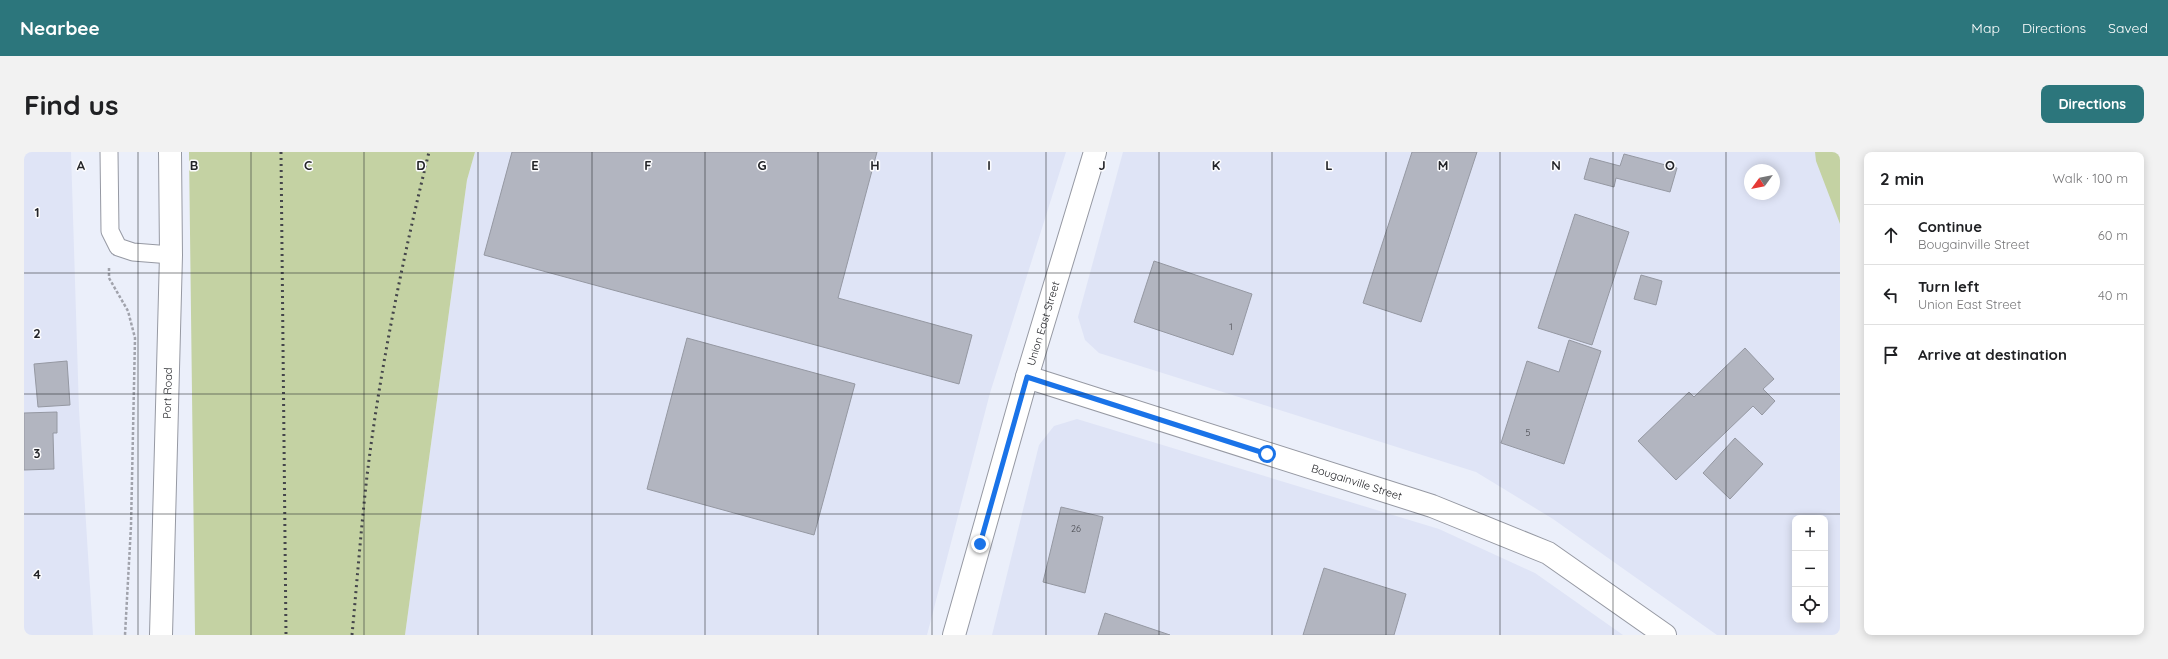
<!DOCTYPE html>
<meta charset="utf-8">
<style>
:root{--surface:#fff;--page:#f2f2f2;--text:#202124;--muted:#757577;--line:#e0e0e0;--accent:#2c767c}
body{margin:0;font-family:Quicksand,sans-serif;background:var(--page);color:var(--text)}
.controls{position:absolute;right:12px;bottom:12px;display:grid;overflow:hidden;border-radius:8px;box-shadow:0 2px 10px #0003}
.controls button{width:36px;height:36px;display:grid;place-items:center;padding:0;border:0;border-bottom:1px solid var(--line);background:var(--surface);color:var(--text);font:20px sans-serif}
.compass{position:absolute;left:1720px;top:12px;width:36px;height:36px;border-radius:50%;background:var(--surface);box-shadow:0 2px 10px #0003;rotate:237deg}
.stop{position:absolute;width:12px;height:12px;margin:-9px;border:3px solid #1a73e8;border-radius:50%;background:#fff}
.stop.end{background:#1a73e8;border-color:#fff;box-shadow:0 1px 4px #0008}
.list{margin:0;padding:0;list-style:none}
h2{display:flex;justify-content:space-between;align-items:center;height:52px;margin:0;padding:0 16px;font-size:17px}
h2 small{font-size:13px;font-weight:400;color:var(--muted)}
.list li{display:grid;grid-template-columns:26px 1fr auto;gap:12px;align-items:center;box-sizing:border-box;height:60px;padding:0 16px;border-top:1px solid var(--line)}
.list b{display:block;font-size:15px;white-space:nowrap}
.list p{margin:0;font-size:13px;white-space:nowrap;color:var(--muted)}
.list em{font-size:13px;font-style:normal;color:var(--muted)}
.icon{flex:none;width:22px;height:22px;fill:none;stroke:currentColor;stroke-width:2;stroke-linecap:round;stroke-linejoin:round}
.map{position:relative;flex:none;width:1816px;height:483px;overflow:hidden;border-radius:8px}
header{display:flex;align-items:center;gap:24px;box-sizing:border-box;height:56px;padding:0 20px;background:var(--accent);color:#fff}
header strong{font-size:19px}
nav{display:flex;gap:22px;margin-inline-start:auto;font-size:14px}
.intro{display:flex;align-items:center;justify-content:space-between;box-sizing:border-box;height:96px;padding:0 24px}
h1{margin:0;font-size:28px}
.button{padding:10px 18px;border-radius:8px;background:var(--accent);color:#fff;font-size:14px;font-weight:700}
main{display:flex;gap:24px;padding:0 24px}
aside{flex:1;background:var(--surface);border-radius:8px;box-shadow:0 2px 10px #0003}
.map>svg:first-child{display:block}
</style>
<header>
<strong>Nearbee</strong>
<nav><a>Map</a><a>Directions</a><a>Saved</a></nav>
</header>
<div class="intro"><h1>Find us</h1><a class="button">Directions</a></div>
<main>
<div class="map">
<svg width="1816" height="483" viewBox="0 0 1816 483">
<rect width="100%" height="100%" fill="#ebeffa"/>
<path fill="#dfe4f6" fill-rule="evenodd" d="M 0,0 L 47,0 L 55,258 L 69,483 L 0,483 Z
M 451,0 L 1042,0 L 966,241 L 903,483 L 381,483 L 443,28 Z
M 1099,0 L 1791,0 L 1816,72 L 1816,483 L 1693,483 L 1529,367 L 1452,320 L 1075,201 L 1061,188 L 1054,165 ZM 1726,18 L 1750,18 L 1750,42 L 1726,42 ZM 1771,366 L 1801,366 L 1801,468 L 1771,468 Z
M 1053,267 L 1415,377 L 1511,421 L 1599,483 L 968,483 L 1015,293 L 1030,274 Z"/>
<path fill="#c4d2a3" d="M 165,0 L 451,0 L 443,28 L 381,483 L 171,483 Z
M 1791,0 L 1816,0 L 1816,72 L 1792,9 Z"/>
<path fill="#b2b5c0" stroke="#9598a2" d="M 488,0 L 853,0 L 814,146 L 948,183 L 935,232 L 460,103 Z
M 1388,0 L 1453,0 L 1397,170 L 1339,151 Z
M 1600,2 L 1653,16 L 1646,40 L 1592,26 L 1590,35 L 1560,27 L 1566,6 L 1596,14 Z
M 1551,62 L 1605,80 L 1568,193 L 1514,176 Z
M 1130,109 L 1228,142 L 1209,203 L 1110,170 Z
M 1617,123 L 1638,129 L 1632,153 L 1610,147 Z
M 663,186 L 831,232 L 790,383 L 623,337 Z
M 1545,188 L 1577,199 L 1540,312 L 1477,291 L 1503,209 L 1535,220 Z
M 1721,196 L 1750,227 L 1739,237 L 1751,249 L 1738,263 L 1729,254 L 1652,328 L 1614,289 L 1665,240 L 1670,245 Z
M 43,209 L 46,253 L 14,255 L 10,212 Z
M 33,260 L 33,281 L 29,281 L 30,317 L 0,318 L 0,261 Z
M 1711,286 L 1739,312 L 1706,347 L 1679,321 Z
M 1037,355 L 1079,365 L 1061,441 L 1019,430 Z
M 1300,416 L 1382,442 L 1370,483 L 1279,483 Z
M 1081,461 L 1146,483 L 1074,483 Z"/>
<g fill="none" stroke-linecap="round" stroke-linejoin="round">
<defs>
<path id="lane" d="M 85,0 L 86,79 L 94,95 L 109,100 L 147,103"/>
<g id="street">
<path id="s1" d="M 1003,225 L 1408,354 L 1524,401 L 1641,483"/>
<path id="s2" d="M 930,483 L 1003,225 L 1071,0"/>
</g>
<g id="secondary">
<path id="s3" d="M 137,483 L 147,103 L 146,0"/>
</g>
</defs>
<use href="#lane" stroke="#9699a3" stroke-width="19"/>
<use href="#street" stroke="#9699a3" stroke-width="24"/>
<use href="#secondary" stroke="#9699a3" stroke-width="24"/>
<path stroke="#a1a3ac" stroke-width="2.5" stroke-dasharray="3 2" stroke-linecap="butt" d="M 85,116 L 85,126 L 104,159 L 111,186 L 107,374 L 101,483"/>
<use href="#lane" stroke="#fff" stroke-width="17"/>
<use href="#street" stroke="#fff" stroke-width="22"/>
<use href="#secondary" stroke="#fff" stroke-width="22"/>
<path stroke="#45464b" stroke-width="3" stroke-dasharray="2 4" stroke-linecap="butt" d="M 257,0 L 262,483
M 328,483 C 333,430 337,377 343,324 C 356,216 379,105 405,0"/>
</g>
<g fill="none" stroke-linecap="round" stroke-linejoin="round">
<path stroke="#1a73e8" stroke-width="5" d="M 956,392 L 1003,225 L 1243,302"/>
</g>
<path fill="none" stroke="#232428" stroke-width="1" stroke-opacity="0.55" d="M 114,0 L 114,483M 227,0 L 227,483M 340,0 L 340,483M 454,0 L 454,483M 568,0 L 568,483M 681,0 L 681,483M 794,0 L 794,483M 908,0 L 908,483M 1022,0 L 1022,483M 1135,0 L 1135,483M 1248,0 L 1248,483M 1362,0 L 1362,483M 1476,0 L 1476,483M 1589,0 L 1589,483M 1702,0 L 1702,483M 0,121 L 1816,121M 0,242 L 1816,242M 0,362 L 1816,362"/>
<g text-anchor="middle" stroke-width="3" stroke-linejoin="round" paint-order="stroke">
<g font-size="9" fill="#47484e">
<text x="1207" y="178">1</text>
<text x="1504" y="284">5</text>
<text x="1052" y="380">26</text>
</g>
<g font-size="11" fill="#232428" stroke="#fcfcfe">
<text dy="4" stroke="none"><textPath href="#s2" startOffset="324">Union East Street</textPath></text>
<text dy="4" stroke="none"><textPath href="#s3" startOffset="242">Port Road</textPath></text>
<text dy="4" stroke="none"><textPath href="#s1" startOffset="346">Bougainville Street</textPath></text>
</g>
</g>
<g font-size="13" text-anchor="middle" font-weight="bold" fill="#232428" stroke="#fcfcfe" stroke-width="3" stroke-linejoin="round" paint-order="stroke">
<text x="57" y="18">A</text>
<text x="170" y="18">B</text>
<text x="284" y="18">C</text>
<text x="397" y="18">D</text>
<text x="511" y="18">E</text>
<text x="624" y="18">F</text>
<text x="738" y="18">G</text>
<text x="851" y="18">H</text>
<text x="965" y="18">I</text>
<text x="1078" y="18">J</text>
<text x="1192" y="18">K</text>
<text x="1305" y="18">L</text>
<text x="1419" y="18">M</text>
<text x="1532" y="18">N</text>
<text x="1646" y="18">O</text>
<text x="13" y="65">1</text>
<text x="13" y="186">2</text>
<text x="13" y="306">3</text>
<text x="13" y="427">4</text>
</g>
</svg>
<div class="controls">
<button>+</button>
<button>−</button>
<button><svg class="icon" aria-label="locate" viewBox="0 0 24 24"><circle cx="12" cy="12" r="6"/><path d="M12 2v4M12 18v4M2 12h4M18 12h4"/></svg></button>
</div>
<svg class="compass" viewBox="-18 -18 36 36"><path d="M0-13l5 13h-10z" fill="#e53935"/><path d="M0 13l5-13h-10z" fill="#757577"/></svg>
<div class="stop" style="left:1243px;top:302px"></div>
<div class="stop end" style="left:956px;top:392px"></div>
</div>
<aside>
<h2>2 min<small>Walk · 100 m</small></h2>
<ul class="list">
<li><svg class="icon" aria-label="ahead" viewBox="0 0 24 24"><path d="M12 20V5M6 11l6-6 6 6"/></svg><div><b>Continue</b><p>Bougainville Street</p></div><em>60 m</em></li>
<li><svg class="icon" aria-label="left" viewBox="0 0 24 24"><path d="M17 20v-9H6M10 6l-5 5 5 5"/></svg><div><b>Turn left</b><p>Union East Street</p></div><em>40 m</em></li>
<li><svg class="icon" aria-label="arrive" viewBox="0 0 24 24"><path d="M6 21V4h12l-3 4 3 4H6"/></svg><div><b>Arrive at destination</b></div></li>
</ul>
</aside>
</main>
